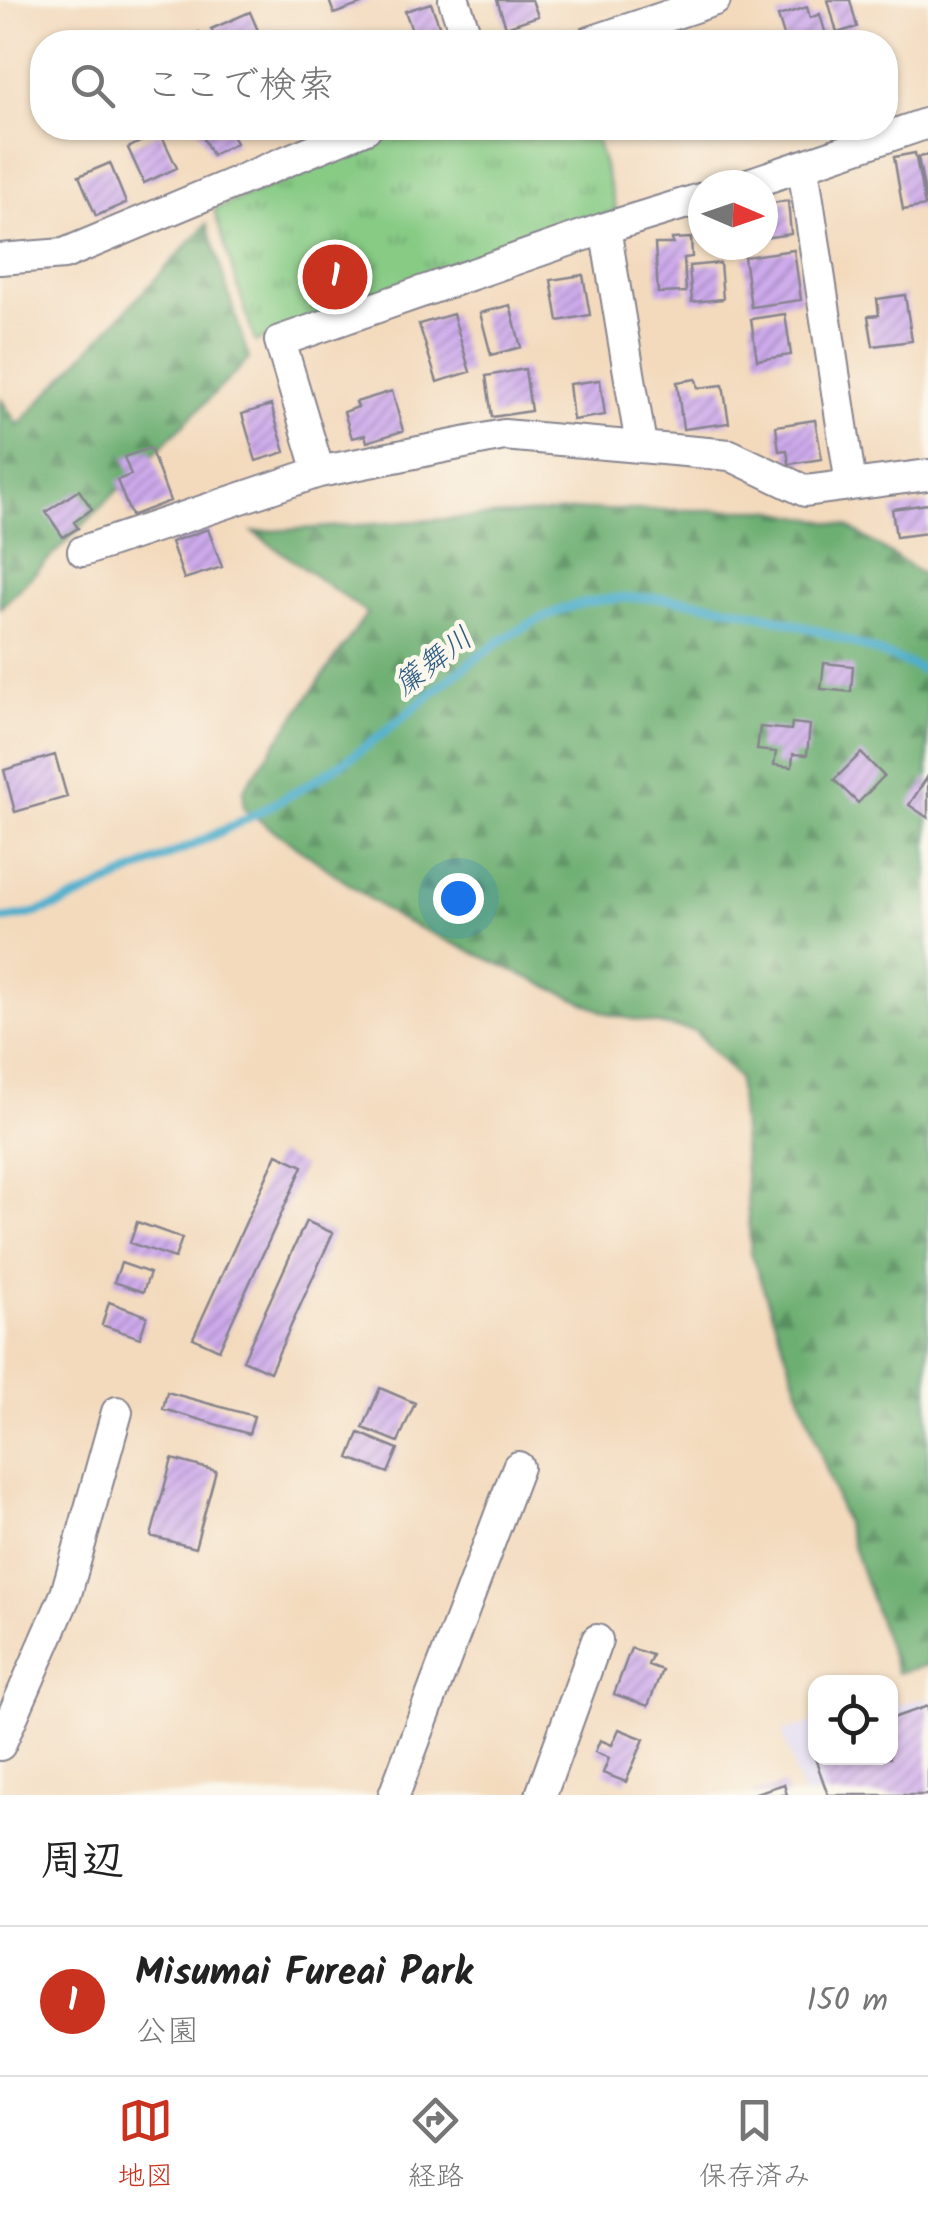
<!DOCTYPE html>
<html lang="ja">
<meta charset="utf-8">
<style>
:root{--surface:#fff;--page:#f2f2f2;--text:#222;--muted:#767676;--line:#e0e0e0;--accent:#c8321e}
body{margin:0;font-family:Kalam,"Klee One",sans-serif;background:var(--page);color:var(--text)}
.controls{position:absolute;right:30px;bottom:30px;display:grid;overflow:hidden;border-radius:20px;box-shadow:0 2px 8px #0004}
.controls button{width:90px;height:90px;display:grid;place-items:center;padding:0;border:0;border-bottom:2px solid var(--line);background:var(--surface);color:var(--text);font:50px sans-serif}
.compass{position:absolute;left:688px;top:170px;width:90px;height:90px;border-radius:50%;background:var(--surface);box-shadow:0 2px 8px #0004;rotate:92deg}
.you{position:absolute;left:458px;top:898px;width:35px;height:35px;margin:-25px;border:8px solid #fff;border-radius:50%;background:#1a73e8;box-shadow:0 0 0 15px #1a73e833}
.badge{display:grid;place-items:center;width:65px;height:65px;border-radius:50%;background:var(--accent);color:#fff;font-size:32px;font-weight:700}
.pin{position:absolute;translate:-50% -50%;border:5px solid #fff;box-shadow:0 2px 10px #0006}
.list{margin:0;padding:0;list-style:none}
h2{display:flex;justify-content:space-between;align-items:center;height:130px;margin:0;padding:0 40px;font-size:42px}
h2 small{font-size:32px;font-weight:400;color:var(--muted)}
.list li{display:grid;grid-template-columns:65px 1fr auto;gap:30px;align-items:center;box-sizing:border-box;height:150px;padding:0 40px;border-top:2px solid var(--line)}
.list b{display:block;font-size:38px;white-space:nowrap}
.list p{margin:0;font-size:32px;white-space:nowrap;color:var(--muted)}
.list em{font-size:32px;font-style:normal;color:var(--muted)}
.icon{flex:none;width:55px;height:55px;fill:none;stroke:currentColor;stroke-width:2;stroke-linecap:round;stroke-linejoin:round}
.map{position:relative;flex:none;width:928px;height:1795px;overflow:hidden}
.search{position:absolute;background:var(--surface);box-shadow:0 2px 8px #0004;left:30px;right:30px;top:30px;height:110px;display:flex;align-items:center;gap:25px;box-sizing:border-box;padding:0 35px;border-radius:40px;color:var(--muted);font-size:38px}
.sheet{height:280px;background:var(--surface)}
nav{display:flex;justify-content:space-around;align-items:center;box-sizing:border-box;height:140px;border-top:2px solid var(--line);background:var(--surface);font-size:28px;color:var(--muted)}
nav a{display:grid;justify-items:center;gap:5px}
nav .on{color:var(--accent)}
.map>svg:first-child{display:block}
</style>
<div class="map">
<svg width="928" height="1795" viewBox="0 0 928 1795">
<defs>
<pattern id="forest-firs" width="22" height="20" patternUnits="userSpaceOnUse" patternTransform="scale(2.5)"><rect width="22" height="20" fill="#6daf72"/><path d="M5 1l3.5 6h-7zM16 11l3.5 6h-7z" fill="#598f61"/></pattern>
<pattern id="park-tufts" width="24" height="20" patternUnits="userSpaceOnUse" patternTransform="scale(2.5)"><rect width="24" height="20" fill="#87cb85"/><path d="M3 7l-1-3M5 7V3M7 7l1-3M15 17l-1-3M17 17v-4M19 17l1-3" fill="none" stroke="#6ea570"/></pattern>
<pattern id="building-hatch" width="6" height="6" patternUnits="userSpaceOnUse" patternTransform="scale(2.5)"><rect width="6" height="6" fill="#ceaaeb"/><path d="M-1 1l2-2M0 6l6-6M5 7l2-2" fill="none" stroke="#a68bc2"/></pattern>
</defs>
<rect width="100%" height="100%" fill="#fbf7ec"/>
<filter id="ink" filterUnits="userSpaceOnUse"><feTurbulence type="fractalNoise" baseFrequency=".01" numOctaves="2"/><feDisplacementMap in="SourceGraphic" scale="20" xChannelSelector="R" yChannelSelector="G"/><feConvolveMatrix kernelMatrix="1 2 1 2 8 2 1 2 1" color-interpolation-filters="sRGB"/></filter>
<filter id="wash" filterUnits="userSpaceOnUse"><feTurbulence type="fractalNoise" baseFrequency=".0048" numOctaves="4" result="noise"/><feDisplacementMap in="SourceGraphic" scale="40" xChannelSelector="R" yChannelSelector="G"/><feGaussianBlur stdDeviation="2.25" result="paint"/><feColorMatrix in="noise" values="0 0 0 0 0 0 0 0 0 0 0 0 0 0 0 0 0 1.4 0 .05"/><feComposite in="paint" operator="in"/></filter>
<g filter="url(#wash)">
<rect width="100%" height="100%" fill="#f3dabd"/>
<path fill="#ddd5f6" d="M 928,1698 L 928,1795 L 802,1795 L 782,1731 L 815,1723 L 816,1758 L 890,1758 L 891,1706 Z"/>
<path fill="url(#forest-firs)" stroke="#446f68" stroke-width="2.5" d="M 207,224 L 249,359 L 0,608 L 0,398 L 18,425 Z
M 583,510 L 770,510 L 847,526 L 928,578 L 928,1665 L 897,1673 L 751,1253 L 738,1078 L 694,1031 L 611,1015 L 395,917 L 244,809 L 244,789 L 367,613 L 253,532 Z"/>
<path fill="url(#park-tufts)" stroke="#517d72" stroke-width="2.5" d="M 403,128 L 593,128 L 617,212 L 255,342 L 214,210 Z"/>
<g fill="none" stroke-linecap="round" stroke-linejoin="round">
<path stroke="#4daecc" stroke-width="9" d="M 0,919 C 49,917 110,881 156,861 C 222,833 290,798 350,758 C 421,709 479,641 561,610 C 664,572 830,631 928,672"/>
</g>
<g id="blocks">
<path fill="url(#building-hatch)" d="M 329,0 L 372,0 L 334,14 Z
M 497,0 L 532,0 L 538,16 L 506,27 Z
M 828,0 L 850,0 L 857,27 L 837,33 Z
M 431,3 L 445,42 L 416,42 L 405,11 Z
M 807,7 L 810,18 L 820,14 L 828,42 L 786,42 L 778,16 Z
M 250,12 L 262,40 L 217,42 L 211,29 Z
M 199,32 L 204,42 L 174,42 Z
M 198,128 L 228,128 L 236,143 L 212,155 Z
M 160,132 L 177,168 L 144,183 L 128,148 Z
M 915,153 L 925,206 L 903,210 L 894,157 Z
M 928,155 L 928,199 L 926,199 L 918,157 Z
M 110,163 L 126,203 L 96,216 L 79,176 Z
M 788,201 L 791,234 L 763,238 L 763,204 Z
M 691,238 L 692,257 L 684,258 L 686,292 L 658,293 L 655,244 L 673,244 L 672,239 Z
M 794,250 L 801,300 L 751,307 L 744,257 Z
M 720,263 L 723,299 L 692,302 L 689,266 Z
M 583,275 L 590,315 L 558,321 L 551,280 Z
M 905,295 L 912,341 L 873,346 L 868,316 L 879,315 L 877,299 Z
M 510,305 L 521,347 L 491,355 L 480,313 Z
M 453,314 L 470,372 L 437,382 L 419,324 Z
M 785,314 L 791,355 L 757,360 L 751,319 Z
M 525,369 L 531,411 L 492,417 L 486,376 Z
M 696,379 L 698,388 L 723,385 L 729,423 L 683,429 L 677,382 Z
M 600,380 L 605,415 L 573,420 L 569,384 Z
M 392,391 L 403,431 L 367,442 L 365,435 L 352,438 L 344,412 L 358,407 L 356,402 Z
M 271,405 L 285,452 L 256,461 L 242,414 Z
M 815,420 L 822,459 L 789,464 L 787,450 L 779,451 L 776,426 Z
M 150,448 L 170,501 L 131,516 L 117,480 L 131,475 L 124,457 Z
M 79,490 L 92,509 L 74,522 L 78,528 L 63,537 L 46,512 Z
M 928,504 L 928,533 L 896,537 L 892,509 Z
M 208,529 L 222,567 L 184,579 L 171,542 Z
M 824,663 L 853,666 L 851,692 L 821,689 Z
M 792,723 L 810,725 L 807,755 L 793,754 L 792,767 L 774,765 L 776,752 L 757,750 L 760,727 L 791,730 Z
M 861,753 L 884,776 L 858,803 L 834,780 Z
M 55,755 L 67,797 L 15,812 L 4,770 Z
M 928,776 L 928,818 L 909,805 Z
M 277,1154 L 303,1166 L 219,1350 L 193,1338 Z
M 306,1221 L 333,1233 L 270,1372 L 243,1360 Z
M 137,1222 L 182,1238 L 175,1258 L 130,1243 Z
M 121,1263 L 150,1273 L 143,1292 L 114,1282 Z
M 109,1302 L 147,1316 L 140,1338 L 102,1325 Z
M 380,1388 L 415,1403 L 398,1442 L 363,1428 Z
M 167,1392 L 254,1416 L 249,1434 L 163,1409 Z
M 359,1433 L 398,1449 L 388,1473 L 349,1458 Z
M 172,1459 L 216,1471 L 195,1548 L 151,1536 Z
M 631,1648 L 652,1655 L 648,1665 L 662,1670 L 648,1706 L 614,1694 Z
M 928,1706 L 928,1795 L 828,1795 L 811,1747 L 816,1745 L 816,1758 L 890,1758 L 890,1719 Z
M 619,1729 L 644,1739 L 626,1782 L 603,1773 L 609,1758 L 595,1752 L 600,1740 L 612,1745 Z
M 784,1784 L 787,1795 L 753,1795 L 753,1794 Z"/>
</g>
</g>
<g filter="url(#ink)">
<use href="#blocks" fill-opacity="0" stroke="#87848e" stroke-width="2.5"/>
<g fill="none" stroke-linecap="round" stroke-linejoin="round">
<defs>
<path id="minor" d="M 454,0 L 468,42
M 590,42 L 715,0
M 803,167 L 851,485
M 745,185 L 928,123
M 605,228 L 641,445
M 0,259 L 64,254 L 366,128
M 319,472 L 280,341 L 605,228 L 703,198
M 83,551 L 319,472 L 504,435 L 730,455 L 805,491 L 928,475
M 0,1745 L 66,1594 L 117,1412
M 394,1795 L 518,1467
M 541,1795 L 597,1640"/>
</defs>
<use href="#minor" stroke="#87848e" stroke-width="34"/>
<use href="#minor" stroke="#fff" stroke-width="30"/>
</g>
</g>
<g text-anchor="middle" stroke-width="9" stroke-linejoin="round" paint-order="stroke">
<g font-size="30" font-style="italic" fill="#2c5b84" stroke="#fbf7ec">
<text transform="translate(433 661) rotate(-38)" y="10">簾舞川</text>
</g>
</g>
</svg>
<div class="controls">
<button><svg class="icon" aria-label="locate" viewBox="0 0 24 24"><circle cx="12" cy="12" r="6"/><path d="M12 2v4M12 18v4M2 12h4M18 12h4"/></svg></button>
</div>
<svg class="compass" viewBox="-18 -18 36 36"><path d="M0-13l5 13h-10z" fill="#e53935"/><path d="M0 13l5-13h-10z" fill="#767676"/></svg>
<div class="you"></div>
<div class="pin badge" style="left:335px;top:277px">1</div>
<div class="search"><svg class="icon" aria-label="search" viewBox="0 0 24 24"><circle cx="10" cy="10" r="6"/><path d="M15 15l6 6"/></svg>ここで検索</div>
</div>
<section class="sheet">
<h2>周辺<small></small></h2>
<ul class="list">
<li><span class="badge">1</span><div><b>Misumai Fureai Park</b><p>公園</p></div><em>150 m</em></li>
</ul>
</section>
<nav>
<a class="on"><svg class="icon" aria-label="map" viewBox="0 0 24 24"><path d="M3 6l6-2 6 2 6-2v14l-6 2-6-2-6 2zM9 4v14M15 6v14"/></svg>地図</a>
<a><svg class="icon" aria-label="directions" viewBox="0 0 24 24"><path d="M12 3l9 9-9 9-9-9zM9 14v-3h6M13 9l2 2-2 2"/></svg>経路</a>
<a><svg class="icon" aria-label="saved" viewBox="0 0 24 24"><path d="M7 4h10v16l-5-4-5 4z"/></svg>保存済み</a>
</nav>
